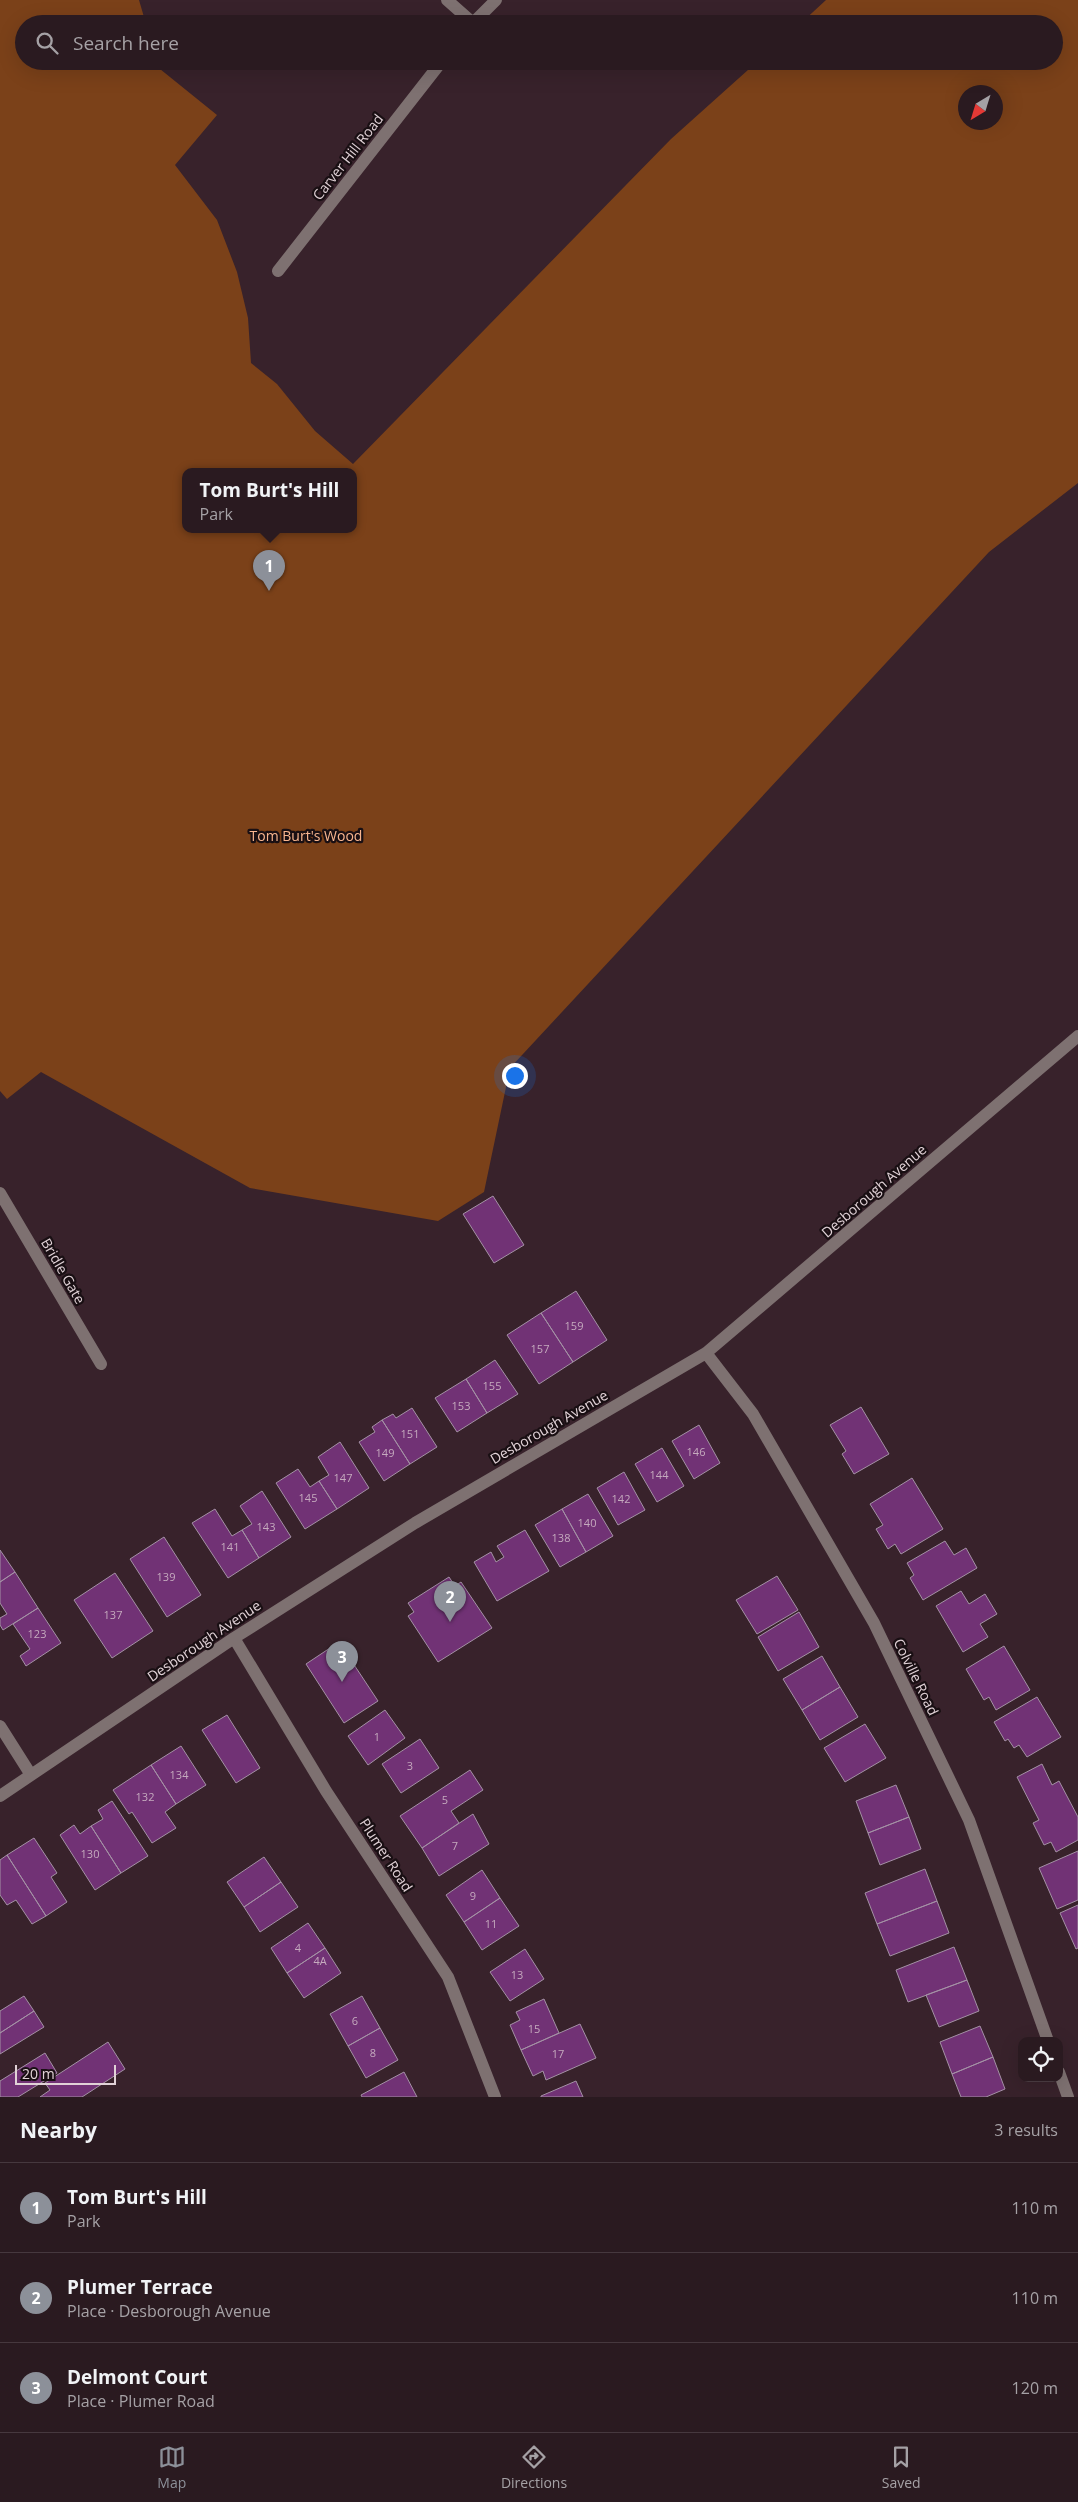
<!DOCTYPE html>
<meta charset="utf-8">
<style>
:root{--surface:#2a1a20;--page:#322329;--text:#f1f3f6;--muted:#a5a1a5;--line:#46383e;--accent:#8c9099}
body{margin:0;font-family:"Open Sans",sans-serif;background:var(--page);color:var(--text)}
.controls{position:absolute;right:15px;bottom:15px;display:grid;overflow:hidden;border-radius:10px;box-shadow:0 5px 20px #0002}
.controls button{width:45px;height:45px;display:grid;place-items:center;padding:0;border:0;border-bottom:1px solid var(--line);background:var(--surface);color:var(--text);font:25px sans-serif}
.compass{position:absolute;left:958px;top:85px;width:45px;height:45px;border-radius:50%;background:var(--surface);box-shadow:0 5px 20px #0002;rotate:218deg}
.scale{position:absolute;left:15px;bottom:12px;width:101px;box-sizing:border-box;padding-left:5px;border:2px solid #e1d2d7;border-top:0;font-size:14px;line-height:18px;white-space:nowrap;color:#e1d2d7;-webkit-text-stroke:4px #190f13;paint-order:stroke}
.you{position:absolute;left:514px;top:1075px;width:18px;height:18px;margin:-12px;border:4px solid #fff;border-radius:50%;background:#1a73e8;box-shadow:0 0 0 8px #1a73e833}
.badge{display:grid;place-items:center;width:32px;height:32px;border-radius:50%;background:var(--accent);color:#fff;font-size:16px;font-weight:700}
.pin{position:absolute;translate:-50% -41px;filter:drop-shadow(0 1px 2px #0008)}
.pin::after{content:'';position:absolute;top:26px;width:18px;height:15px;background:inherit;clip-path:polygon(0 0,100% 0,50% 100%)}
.popup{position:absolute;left:182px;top:468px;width:175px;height:65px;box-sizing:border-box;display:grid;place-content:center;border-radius:10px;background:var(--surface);filter:drop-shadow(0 1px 4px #0005);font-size:16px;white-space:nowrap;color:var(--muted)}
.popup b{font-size:19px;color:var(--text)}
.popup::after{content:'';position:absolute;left:50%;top:100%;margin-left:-10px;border:10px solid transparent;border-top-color:var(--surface)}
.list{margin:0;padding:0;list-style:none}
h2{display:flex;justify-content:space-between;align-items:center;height:65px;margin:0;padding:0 20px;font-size:21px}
h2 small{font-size:16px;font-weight:400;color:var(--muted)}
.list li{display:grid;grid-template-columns:32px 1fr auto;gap:15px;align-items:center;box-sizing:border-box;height:90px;padding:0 20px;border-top:1px solid var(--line)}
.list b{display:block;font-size:19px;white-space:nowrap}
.list p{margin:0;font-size:16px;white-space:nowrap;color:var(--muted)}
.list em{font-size:16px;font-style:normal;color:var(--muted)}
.icon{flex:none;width:28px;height:28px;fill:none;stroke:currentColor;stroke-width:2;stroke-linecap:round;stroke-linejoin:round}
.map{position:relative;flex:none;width:1078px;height:2097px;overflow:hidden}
.search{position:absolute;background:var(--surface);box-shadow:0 5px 20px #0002;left:15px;right:15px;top:15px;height:55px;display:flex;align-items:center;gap:12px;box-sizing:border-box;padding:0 18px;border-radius:28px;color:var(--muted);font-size:19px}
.sheet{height:335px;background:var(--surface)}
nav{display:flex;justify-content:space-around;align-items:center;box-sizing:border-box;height:70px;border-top:1px solid var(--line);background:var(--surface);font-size:14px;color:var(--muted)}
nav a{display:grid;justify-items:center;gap:2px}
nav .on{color:var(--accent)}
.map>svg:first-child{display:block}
</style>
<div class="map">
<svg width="1078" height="2097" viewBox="0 0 1078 2097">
<rect width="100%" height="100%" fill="#38222b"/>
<path fill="#7b4119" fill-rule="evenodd" d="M 0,0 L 139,0 L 146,24 L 24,24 L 24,61 L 158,61 L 160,69 L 217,115 L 175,165 L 217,220 L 237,272 L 248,318 L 251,363 L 277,384 L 315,431 L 353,464 L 671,139 L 758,61 L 1054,61 L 1054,24 L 800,24 L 826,0 L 1078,0 L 1078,483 L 989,552 L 510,1068 L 484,1192 L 438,1221 L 250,1188 L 41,1072 L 7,1099 L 0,1091 ZM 966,92 L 996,92 L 996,122 L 966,122 ZM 185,472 L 353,472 L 353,530 L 185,530 Z"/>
<path fill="#713275" stroke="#a491a5" d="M 493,1196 L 524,1245 L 494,1263 L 463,1214 Z
M 576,1291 L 607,1340 L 573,1362 L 541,1313 Z
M 541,1313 L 573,1362 L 539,1384 L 507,1335 Z
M 495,1360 L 518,1394 L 487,1413 L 466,1379 Z
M 466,1379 L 487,1413 L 457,1432 L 435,1398 Z
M 861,1407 L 889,1454 L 854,1474 L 842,1454 L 846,1451 L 830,1425 Z
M 412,1408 L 437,1447 L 410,1464 L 382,1420 L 393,1414 L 396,1418 Z
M 382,1420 L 410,1464 L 384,1481 L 359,1442 L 375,1432 L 372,1427 Z
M 699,1425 L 720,1463 L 694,1479 L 672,1441 Z
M 340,1442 L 369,1488 L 337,1509 L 319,1481 L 329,1475 L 318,1457 Z
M 662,1448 L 684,1486 L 657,1502 L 635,1464 Z
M 298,1469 L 310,1487 L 319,1481 L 337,1509 L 305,1529 L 276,1483 Z
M 624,1472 L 645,1510 L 618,1525 L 597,1488 Z
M 912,1478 L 943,1529 L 901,1554 L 895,1544 L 888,1549 L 876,1529 L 883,1525 L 870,1504 Z
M 262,1491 L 291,1537 L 259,1558 L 242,1530 L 252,1524 L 240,1506 Z
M 588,1494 L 613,1536 L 586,1552 L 562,1509 Z
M 215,1509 L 232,1536 L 242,1530 L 259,1558 L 228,1578 L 192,1523 Z
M 562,1509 L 586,1552 L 560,1567 L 535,1525 Z
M 525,1530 L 549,1571 L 497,1601 L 474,1562 L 491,1552 L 496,1562 L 504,1557 L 497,1546 Z
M 164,1537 L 201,1595 L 167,1617 L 130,1559 Z
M 945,1541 L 954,1555 L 966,1548 L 977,1568 L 923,1600 L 910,1578 L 914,1575 L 907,1563 Z
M 0,1550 L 15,1572 L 0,1582 Z
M 15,1572 L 38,1608 L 3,1630 L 0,1625 L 0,1618 L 7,1614 L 0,1603 L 0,1582 Z
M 115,1573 L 153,1631 L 112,1658 L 74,1600 Z
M 777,1576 L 798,1610 L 757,1634 L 736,1600 Z
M 449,1577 L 455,1586 L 461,1582 L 492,1628 L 438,1662 L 408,1616 L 414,1612 L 408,1603 Z
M 961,1591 L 969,1604 L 985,1594 L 997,1614 L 980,1624 L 988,1637 L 963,1652 L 936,1606 Z
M 38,1608 L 61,1643 L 26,1666 L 20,1656 L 30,1649 L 13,1624 Z
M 799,1612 L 819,1647 L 778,1671 L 758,1637 Z
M 339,1642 L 378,1701 L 344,1723 L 306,1664 Z
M 1004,1646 L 1030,1690 L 996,1710 L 989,1697 L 984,1700 L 966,1669 Z
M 822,1656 L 840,1687 L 802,1710 L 783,1679 Z
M 840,1687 L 858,1717 L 820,1740 L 802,1710 Z
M 1037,1697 L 1061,1737 L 1027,1757 L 1019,1745 L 1014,1748 L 1008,1739 L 1005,1741 L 994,1722 Z
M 385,1710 L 405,1738 L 368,1765 L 348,1736 Z
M 227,1715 L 260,1768 L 236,1783 L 202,1730 Z
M 865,1724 L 886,1758 L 845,1782 L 824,1748 Z
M 420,1739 L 439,1768 L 401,1793 L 382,1764 Z
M 181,1746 L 206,1785 L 176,1804 L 151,1765 Z
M 1042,1764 L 1052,1785 L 1059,1781 L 1078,1817 L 1078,1840 L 1056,1852 L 1051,1842 L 1044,1845 L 1033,1823 L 1039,1820 L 1017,1777 Z
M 151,1765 L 176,1804 L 165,1812 L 176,1828 L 152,1843 L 132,1812 L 129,1814 L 113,1790 Z
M 470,1770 L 483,1790 L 451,1811 L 459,1823 L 422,1848 L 400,1816 Z
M 896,1785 L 909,1817 L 868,1833 L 856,1801 Z
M 112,1801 L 148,1856 L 121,1873 L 91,1826 L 103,1819 L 98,1810 Z
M 473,1814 L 489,1844 L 439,1876 L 422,1848 Z
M 909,1817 L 921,1849 L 880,1865 L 868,1833 Z
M 74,1825 L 80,1834 L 91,1826 L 121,1873 L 95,1890 L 60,1835 Z
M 34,1838 L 57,1873 L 51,1877 L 67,1902 L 46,1916 L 7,1855 Z
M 1078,1851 L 1078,1900 L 1057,1909 L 1039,1868 Z
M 7,1855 L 46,1916 L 32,1924 L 16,1900 L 7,1905 L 0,1895 L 0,1860 Z
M 264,1857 L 281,1882 L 244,1907 L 227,1882 Z
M 925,1869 L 937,1901 L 877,1924 L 865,1893 Z
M 482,1870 L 500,1898 L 464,1922 L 446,1895 Z
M 281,1882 L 298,1907 L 260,1932 L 244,1907 Z
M 500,1898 L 519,1926 L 482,1950 L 464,1922 Z
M 937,1901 L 949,1933 L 890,1956 L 877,1924 Z
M 1078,1905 L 1078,1948 L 1076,1949 L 1060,1913 Z
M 308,1923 L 325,1948 L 287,1973 L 271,1948 Z
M 954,1947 L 967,1980 L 908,2002 L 896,1970 Z
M 325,1948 L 341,1973 L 304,1998 L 287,1973 Z
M 525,1949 L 544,1979 L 510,2001 L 490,1972 Z
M 967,1980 L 979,2011 L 939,2027 L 926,1995 Z
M 24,1996 L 34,2011 L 0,2033 L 0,2011 Z
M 362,1996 L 380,2028 L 348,2046 L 330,2014 Z
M 544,1999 L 559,2033 L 521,2050 L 510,2025 L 520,2020 L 516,2012 Z
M 34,2011 L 44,2027 L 0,2054 L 0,2033 Z
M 580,2024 L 596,2058 L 546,2080 L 543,2071 L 533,2076 L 521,2050 Z
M 980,2026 L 993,2057 L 952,2074 L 940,2042 Z
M 380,2028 L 398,2060 L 366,2078 L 348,2046 Z
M 108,2042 L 125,2069 L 82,2097 L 40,2097 L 50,2090 L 45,2083 Z
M 45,2053 L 57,2073 L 18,2097 L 0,2097 L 0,2081 Z
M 993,2057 L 1005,2089 L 986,2097 L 961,2097 L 952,2074 Z
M 404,2072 L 417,2097 L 362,2097 L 361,2095 Z
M 576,2081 L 583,2097 L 541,2097 L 541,2096 Z"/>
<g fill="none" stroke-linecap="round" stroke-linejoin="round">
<path stroke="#7e7171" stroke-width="12" d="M 447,0 L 473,23
M 472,24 L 496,0
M 278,271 L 442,61
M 0,1193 L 101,1364
M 706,1353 L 753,1414 L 874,1623 L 969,1820 L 1048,2041
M 234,1638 L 326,1791 L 448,1977 L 495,2097
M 0,1726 L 31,1775
M 0,1796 L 234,1638 L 415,1523 L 706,1353 L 1078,1036
M 1059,2072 L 1068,2097"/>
</g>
<g text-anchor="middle" stroke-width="4.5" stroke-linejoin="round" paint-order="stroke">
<g font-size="11" fill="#c5aabe">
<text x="574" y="1330">159</text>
<text x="540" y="1353">157</text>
<text x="492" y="1390">155</text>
<text x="461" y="1410">153</text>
<text x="410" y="1438">151</text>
<text x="696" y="1456">146</text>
<text x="385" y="1457">149</text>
<text x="659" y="1479">144</text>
<text x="343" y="1482">147</text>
<text x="308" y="1502">145</text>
<text x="621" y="1503">142</text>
<text x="587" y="1527">140</text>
<text x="266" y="1531">143</text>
<text x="561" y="1542">138</text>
<text x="230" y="1551">141</text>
<text x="166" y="1581">139</text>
<text x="113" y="1619">137</text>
<text x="37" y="1638">123</text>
<text x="377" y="1741">1</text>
<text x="410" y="1770">3</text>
<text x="179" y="1779">134</text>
<text x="145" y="1801">132</text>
<text x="445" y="1804">5</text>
<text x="455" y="1850">7</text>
<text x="90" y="1858">130</text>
<text x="473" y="1900">9</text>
<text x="491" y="1928">11</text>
<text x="298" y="1952">4</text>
<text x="320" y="1965">4A</text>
<text x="517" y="1979">13</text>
<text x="355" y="2025">6</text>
<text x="534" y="2033">15</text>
<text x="373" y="2057">8</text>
<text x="558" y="2058">17</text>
</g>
<g font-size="14" fill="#e1d2d7" stroke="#190f13">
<text transform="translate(348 157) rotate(-52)" y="5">Carver Hill Road</text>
<text transform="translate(874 1191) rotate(-41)" y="5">Desborough Avenue</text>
<text transform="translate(63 1271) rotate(60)" y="5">Bridle Gate</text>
<text transform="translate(549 1427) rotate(-30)" y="5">Desborough Avenue</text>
<text transform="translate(204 1641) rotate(-34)" y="5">Desborough Avenue</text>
<text transform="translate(916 1677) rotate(64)" y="5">Colville Road</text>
<text transform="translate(386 1855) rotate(57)" y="5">Plumer Road</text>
</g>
<g font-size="14" fill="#f9b68f" stroke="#190f13">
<text x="306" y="841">Tom Burt's Wood</text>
</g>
</g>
</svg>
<div class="controls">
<button><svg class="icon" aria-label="locate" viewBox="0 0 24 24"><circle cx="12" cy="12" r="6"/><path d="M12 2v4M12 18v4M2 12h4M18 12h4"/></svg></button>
</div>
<svg class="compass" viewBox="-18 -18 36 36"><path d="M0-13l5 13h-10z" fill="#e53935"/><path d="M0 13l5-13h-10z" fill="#a5a1a5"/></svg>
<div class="scale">20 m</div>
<div class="you"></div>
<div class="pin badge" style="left:269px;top:591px">1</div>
<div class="popup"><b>Tom Burt's Hill</b>Park</div>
<div class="pin badge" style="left:450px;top:1622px">2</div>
<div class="pin badge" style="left:342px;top:1682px">3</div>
<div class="search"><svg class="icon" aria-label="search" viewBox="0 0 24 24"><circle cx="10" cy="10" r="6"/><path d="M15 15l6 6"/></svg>Search here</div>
</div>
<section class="sheet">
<h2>Nearby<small>3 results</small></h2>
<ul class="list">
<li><span class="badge">1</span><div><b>Tom Burt's Hill</b><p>Park</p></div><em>110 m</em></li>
<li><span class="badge">2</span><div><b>Plumer Terrace</b><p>Place · Desborough Avenue</p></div><em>110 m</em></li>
<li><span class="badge">3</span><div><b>Delmont Court</b><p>Place · Plumer Road</p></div><em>120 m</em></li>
</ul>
</section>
<nav>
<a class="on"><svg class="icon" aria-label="map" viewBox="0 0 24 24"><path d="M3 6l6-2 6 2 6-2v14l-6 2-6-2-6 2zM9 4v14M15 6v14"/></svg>Map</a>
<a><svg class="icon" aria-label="directions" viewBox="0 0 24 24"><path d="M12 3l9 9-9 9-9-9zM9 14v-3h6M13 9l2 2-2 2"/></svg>Directions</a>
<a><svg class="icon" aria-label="saved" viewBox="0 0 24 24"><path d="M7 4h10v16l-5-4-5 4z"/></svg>Saved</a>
</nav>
